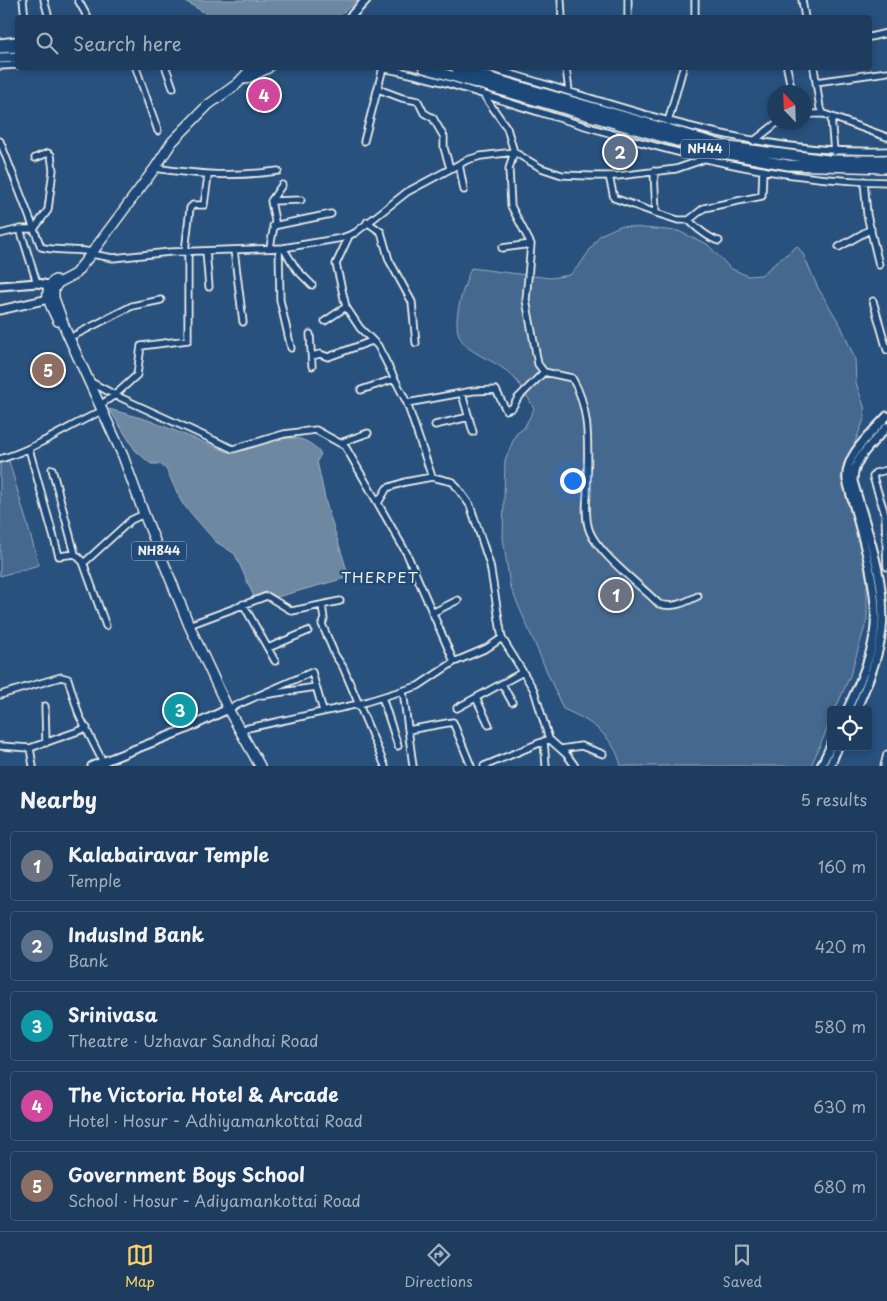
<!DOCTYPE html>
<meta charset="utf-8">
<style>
:root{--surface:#1e3d5e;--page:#264464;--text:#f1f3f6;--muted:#a1aebc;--line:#3c5673;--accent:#ffd166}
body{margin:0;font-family:"Playpen Sans",sans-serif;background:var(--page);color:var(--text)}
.controls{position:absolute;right:15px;bottom:15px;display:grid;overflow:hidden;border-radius:5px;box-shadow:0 2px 8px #0003}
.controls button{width:45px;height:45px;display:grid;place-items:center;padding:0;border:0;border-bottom:1px solid var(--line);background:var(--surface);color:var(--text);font:25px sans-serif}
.compass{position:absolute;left:767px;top:85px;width:45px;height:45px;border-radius:50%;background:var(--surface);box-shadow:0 2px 8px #0003;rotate:337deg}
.you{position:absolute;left:572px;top:480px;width:18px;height:18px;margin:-12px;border:4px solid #fff;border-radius:50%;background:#1a73e8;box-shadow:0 0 0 8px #1a73e833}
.badge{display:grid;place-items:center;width:32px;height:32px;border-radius:50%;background:var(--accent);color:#fff;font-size:16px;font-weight:700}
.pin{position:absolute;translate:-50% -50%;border:2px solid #fff;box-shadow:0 1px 5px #0006}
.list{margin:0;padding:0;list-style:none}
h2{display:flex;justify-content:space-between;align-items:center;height:65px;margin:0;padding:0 20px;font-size:21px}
h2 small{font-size:16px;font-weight:400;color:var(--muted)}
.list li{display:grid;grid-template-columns:32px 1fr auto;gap:15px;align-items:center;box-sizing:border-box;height:70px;margin:0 10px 10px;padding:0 10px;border:1px solid var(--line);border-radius:5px}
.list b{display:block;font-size:19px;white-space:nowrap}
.list p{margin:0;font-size:16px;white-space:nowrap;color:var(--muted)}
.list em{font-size:16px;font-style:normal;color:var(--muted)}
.icon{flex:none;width:28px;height:28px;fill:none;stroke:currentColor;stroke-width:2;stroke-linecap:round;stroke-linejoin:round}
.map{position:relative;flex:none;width:887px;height:766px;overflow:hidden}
.search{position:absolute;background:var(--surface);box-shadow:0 2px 8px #0003;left:15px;right:15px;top:15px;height:55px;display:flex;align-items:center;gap:12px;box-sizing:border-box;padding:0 18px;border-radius:5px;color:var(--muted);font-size:19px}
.sheet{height:465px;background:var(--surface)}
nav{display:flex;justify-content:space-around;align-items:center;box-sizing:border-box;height:70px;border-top:1px solid var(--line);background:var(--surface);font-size:14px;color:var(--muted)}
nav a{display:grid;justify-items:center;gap:2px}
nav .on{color:var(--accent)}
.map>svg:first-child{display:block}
</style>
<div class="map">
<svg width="887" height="766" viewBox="0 0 887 766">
<rect width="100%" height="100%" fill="#28517e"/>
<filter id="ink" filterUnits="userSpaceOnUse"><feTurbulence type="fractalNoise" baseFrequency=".02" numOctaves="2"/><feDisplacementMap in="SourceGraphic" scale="10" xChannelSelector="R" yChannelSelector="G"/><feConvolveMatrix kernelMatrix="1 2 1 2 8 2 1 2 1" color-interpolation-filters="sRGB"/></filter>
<g filter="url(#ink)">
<path fill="#45688e" stroke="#9cacbb" d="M 620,226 L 678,231 L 707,244 L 730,268 L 748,276 L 761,275 L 797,246 L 803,254 L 818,288 L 841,326 L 855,359 L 856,383 L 864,406 L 865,417 L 841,478 L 867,572 L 867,620 L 850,676 L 835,710 L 831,710 L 831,720 L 811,766 L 621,766 C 614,736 590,720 563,709 L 510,586 L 503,538 L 505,460 L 516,434 L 524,428 L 534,409 C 526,393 517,377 501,367 C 482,354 455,350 457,320 C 458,303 465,284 471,268 L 550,278 L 570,275 L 581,263 L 600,235 Z
M 9,461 L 39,565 L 0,576 L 0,463 Z"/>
<path fill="#6e88a2" stroke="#a4b2be" d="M 183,0 L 358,0 L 337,18 L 212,17 Z
M 109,409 L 148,420 L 228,452 C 261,450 295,420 321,454 L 317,461 L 326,503 L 349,577 L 277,597 L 254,597 L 235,554 L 216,542 L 182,503 L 166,469 L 160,464 L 151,464 L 135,450 Z"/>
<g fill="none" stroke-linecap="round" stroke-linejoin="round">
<defs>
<path id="minor" d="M 23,0 L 25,18
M 44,0 L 49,18
M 78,0 L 88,18
M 561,0 L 562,18
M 628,0 L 628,18
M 695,0 L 695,18
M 802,0 L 805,18
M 870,37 L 887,33
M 0,42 L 18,40
M 0,66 L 18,65
M 136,68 L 158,131
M 166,68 L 173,88
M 381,68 C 435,77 489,97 542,113 C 658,148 764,181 887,182
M 490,68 C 620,105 749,156 887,151
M 566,68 L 569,91
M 787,68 L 792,92
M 814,68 L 820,108 L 824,114 L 887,137
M 816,82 L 887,72
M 378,89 L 402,98 L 418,101 L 424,113 L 433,118 L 444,137 L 444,148 L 450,168
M 483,94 L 507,128 L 514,152 L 509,169 L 511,206 L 531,244 L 526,300 L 538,364 L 544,372 L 572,378 C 593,412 587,456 587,494 C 586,506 585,521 590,532 C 599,554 641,586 659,604 C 674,608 684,603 698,596
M 804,114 L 824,114
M 831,117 L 834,152
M 668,122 L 683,68
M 0,141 L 41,247 C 52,251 77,249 92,252
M 364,141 L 383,68
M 754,141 L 778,122
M 459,164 L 464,190
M 155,168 C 199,175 234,177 278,171
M 654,171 L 656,213 L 678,220 L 689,220 C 695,227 710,239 719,241
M 609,176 L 614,198 L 656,213
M 864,181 L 867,215 L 879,265
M 271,201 L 301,200
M 689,220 L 704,208 L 762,196 L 763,170
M 367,222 L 381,232 L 389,260 L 412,302 L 416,343
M 273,226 L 331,214
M 20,229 L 34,229 L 48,210 L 53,170 L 51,155 L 48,153 L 35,158
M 0,234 L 20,229 L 37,283
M 349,236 L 336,264 L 346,307 L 360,328 L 378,346 L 407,403 L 473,391 L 496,390 L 506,410 L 512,408 L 518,398 L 544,372
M 270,247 L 275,221 L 271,201 L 282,185
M 839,247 L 871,229
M 279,248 L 280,300 L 291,348
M 283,248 L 297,270 L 312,285
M 502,248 L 531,244
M 234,250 L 243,322
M 206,251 L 209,287
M 185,252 L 190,208 L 193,205 L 204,205 L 208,176
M 91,254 L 113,258 L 170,252 L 283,248 L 342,238 L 355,233 L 407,192 L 467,160 L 481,156 L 514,152 L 541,168 L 562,175 L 590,176 L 618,176 L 676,169 L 702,160
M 873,301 L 887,350
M 325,321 L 346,307
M 310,334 L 312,366
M 75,335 L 132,306 L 161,300
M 312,356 L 320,354 L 328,357 L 372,341
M 89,381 L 115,395 L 233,449 L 284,434 L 316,430 L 345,446 L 407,554 L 454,662 L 418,686 L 359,704 L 239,730
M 361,390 L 394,379
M 462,394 L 473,432
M 407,403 L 432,477
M 100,405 L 115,395 L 137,375 L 141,346 L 188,340 L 188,252
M 435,425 L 469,417
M 340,443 L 368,433
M 29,449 L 59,556 L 75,554 L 83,562 L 86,561 L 131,520 L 144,514
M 0,459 C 36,449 68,426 102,411
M 52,469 L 75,554
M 378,503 L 387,488 L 405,482 L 432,477 L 453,482 L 470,505 L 490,565 L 502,638 L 487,648 L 454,662
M 83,562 L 106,626
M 887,567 L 885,514 L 873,477 L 875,473 L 887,470
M 243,604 L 275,661
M 322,605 L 324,619 L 322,624 L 335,655 L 343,667 L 385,766
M 432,613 L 458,600
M 189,625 L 267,596 L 292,611 L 340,601
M 502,638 L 534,690 L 549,739 L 567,755 L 575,766
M 268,648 L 308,631
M 502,684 L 512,702
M 403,691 L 413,766
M 0,695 L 61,677 L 68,679 L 79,715 L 105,766
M 263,695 L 316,687
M 382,697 L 398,746
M 476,698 L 489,725
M 45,706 L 46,743
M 457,708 L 523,672
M 228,709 L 312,672 L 323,711
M 408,730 L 453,722 L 471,766
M 544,741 L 546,766
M 0,746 L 30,748 L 87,728
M 30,748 L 33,766
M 561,749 L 581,746 L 603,754
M 484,766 L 549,739
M 884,766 L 887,754"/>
<path id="major" d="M 349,18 L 366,0
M 0,286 L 37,283 L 54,286
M 0,310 L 53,298
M 847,710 C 859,684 873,655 875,626 C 878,580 858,525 847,480 C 844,455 872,433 887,416
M 856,710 C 867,685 879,657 882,630 C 887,580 866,528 853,481 C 853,458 873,443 887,427
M 92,766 L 184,730 L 228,709
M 821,766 L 831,745
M 830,766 L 838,747"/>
<path id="highway" d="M 0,48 L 18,47
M 0,58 L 18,57
M 252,68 L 237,84 L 208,105 L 172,142 L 155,168 L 91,254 L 75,274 L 58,283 L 54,289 L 54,298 L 66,331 L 123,456 L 144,514 L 189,625 L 228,709 L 260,766
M 424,68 L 711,151 L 788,165 L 887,168
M 456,68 L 729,147 L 828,160 L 887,160
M 246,79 L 268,68
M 55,280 C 40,291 52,308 58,321"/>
</defs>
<use href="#minor" stroke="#f4f1e8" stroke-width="9"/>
<use href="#major" stroke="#f4f1e8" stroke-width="11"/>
<use href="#highway" stroke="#f4f1e8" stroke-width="12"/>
<use href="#minor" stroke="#1f4a7a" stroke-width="5.5"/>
<use href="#major" stroke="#1f4a7a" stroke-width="7"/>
<use href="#highway" stroke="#1f4a7a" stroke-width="9"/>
</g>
</g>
<g text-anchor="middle" stroke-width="4.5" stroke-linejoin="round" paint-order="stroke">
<g fill="#1f4a7a" stroke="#b4bfc7" stroke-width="1">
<rect x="681" y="139.5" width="48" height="19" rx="4"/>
<rect x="131.5" y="541.5" width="55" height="19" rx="4"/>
</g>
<g font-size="12" font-weight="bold" fill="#f4f1e8">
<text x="705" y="153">NH44</text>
<text x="159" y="555">NH844</text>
</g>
<g font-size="15" letter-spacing="1" fill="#f4f1e8" stroke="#1f4a7a">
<text x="380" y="583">THERPET</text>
</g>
</g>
</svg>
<div class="controls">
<button><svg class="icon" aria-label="locate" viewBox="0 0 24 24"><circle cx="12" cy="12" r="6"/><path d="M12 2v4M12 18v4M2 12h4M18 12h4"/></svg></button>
</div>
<svg class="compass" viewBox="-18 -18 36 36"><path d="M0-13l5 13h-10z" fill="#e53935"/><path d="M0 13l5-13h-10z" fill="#a1aebc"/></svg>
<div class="you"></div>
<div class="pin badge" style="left:616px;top:595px;background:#6b7280">1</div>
<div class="pin badge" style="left:620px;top:152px;background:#5c6f8a">2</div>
<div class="pin badge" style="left:180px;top:710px;background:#0f9aa8">3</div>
<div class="pin badge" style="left:264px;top:95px;background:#d1479c">4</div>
<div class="pin badge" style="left:48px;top:370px;background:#8d6e63">5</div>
<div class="search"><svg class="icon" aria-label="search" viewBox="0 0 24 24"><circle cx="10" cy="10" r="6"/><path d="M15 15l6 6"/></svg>Search here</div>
</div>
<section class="sheet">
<h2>Nearby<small>5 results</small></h2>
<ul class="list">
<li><span class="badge" style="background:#6b7280">1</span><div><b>Kalabairavar Temple</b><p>Temple</p></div><em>160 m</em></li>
<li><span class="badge" style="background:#5c6f8a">2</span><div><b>IndusInd Bank</b><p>Bank</p></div><em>420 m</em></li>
<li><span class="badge" style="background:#0f9aa8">3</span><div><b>Srinivasa</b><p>Theatre · Uzhavar Sandhai Road</p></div><em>580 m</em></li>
<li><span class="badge" style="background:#d1479c">4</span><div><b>The Victoria Hotel &amp; Arcade</b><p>Hotel · Hosur - Adhiyamankottai Road</p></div><em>630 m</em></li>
<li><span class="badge" style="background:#8d6e63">5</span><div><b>Government Boys School</b><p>School · Hosur - Adiyamankottai Road</p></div><em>680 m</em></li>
</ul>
</section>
<nav>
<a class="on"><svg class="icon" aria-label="map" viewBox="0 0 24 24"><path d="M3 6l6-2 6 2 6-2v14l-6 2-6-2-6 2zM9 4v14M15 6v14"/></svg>Map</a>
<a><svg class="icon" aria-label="directions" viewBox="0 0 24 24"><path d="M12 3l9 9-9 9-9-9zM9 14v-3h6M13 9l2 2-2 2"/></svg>Directions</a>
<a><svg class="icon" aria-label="saved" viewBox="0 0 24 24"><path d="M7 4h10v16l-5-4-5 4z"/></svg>Saved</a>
</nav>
